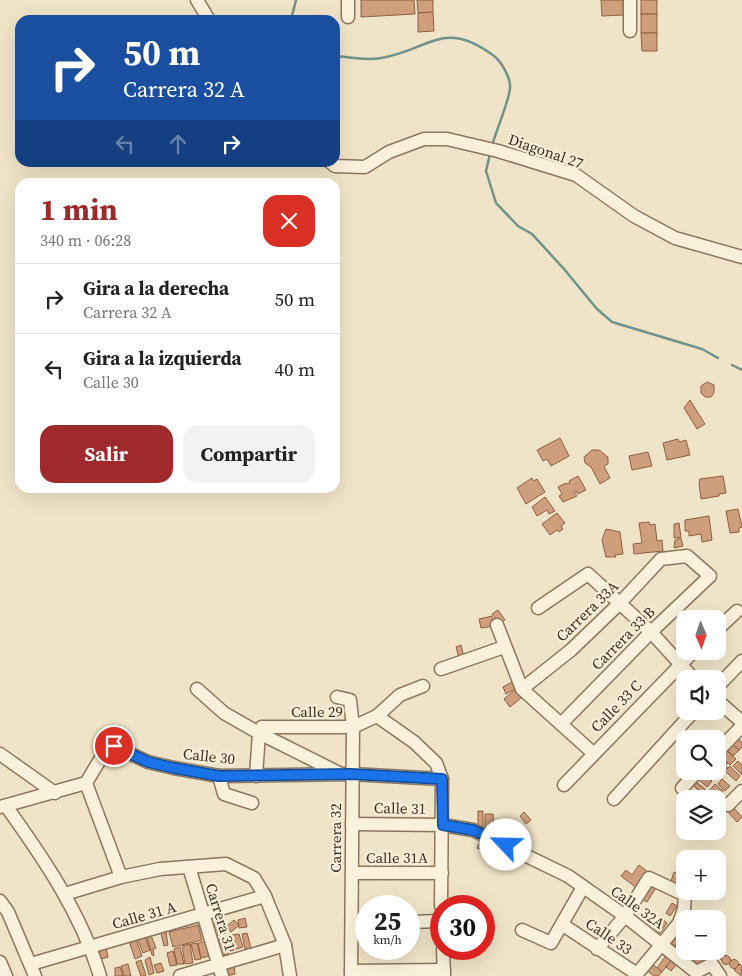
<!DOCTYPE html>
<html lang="es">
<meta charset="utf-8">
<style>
:root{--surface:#fff;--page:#f2f2f2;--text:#222;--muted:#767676;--line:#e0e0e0;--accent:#9e2a2b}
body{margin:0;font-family:"Source Serif 4",serif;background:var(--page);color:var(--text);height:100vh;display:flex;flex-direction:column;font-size:19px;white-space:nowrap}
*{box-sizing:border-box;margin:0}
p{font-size:16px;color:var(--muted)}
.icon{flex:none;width:28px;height:28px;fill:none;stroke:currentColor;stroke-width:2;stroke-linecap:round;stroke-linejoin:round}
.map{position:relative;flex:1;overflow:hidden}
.panel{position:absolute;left:15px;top:178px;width:325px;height:315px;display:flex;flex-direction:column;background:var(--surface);border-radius:15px;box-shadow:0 5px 20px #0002}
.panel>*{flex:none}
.top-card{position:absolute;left:15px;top:15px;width:325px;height:152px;border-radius:15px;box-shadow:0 5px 20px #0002;background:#1a4fa0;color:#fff;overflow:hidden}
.needle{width:32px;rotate:178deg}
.fabs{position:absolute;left:676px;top:610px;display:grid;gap:10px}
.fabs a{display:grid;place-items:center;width:50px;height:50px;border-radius:10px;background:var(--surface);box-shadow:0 5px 20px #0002;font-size:25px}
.speed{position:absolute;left:355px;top:895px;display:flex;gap:10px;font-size:25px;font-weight:700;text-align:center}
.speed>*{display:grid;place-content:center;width:65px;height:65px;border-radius:50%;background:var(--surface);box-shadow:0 5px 20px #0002;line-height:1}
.speed small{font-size:12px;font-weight:400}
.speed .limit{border:8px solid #d22;background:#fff;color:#111}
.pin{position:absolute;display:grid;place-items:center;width:42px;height:42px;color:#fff;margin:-21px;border:2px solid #fff;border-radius:50%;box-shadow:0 1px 5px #0007}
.me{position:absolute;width:55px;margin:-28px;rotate:294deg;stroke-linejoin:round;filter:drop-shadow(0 0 4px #0008)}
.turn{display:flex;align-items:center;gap:18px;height:105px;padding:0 25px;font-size:22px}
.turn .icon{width:65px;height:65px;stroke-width:2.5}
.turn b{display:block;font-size:35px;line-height:42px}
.lanes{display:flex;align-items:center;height:48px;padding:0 25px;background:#0003;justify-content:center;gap:25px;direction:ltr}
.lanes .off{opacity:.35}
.round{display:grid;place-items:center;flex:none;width:52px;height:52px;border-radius:15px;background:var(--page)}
.head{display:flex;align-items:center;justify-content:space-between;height:85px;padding:0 25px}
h1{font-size:30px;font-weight:700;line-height:38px;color:var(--accent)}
.action{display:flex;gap:10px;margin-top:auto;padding:10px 25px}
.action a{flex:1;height:58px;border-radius:15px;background:var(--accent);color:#fff;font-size:20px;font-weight:700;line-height:58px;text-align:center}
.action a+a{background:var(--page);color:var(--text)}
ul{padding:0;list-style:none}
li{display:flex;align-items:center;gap:15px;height:70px;padding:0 25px;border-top:1px solid var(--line)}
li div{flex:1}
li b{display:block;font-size:19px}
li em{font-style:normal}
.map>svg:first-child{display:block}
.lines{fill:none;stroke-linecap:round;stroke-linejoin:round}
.stream{stroke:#6f938a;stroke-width:2.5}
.building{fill:#cf9f7d;stroke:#8d5f41}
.minor-casing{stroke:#8d765c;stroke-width:15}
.minor{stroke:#faf1dc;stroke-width:12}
.route-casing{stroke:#114b97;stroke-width:12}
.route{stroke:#1a73e8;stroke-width:9}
.labels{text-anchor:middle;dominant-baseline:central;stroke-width:4.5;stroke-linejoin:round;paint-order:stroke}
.street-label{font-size:15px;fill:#3d2e20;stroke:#f7eed8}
</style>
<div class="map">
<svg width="742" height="976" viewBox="0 0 742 976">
<rect width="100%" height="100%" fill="#f0e4c8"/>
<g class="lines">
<g class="stream">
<polyline points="291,20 296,0"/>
<path d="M335,56C349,57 367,61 381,58C430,50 443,18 494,56C501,61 511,78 510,88C509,102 496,130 492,146"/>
<polyline points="490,154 486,171 496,203 518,226 532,234 564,269 597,309 612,322 702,349 718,358"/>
<polyline points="732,365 742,370"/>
</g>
</g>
<g class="building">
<polygon points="361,0 414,0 415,14 361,17"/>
<polygon points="417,0 433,0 433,12 418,13"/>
<polygon points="601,0 623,0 624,15 602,16"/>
<rect x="641" y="0" width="16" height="14"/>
<polygon points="433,12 434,31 418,32 418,13"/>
<rect x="641" y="14" width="16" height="19"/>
<polygon points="641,33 657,33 657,51 642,51"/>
<polygon points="707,382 714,385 714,393 711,397 705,397 701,393 701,386"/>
<polygon points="690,400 705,424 697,429 684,408"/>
<polygon points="560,438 569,456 551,466 547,459 543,461 537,450"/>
<polygon points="678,439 679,442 686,440 690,455 667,460 663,443"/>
<polygon points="592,450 599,450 608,457 608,464 604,466 610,478 600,484 591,467 585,463 584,457"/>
<polygon points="648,452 652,466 632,470 629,456"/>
<polygon points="578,476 586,490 578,494 576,491 574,492 577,496 563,502 559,496 562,494 558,487 566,483 567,484 570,483 569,481"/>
<polygon points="723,476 726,493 719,494 719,496 701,499 699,483 700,479"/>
<polygon points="532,478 534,481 537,479 545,492 526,504 517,488"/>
<polygon points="545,497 555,511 549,514 547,510 537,516 532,507"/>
<polygon points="738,509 742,527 739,528 739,532 730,533 726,511"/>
<polygon points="557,513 565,523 561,526 563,529 559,532 557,530 550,535 542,524"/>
<polygon points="709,516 712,540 702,542 701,534 689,536 689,531 685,531 685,520"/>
<polygon points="649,522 650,525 655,524 657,541 662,540 663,551 634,554 633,544 642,543 639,523"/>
<polygon points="679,523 681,537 674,538 674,524"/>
<polygon points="606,529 620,532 623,554 615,555 616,557 606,557 602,540"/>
<polygon points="681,538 683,546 674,548 675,540"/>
<polygon points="498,610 505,620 500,624 492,614"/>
<polygon points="492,616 494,626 481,628 479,619"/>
<polygon points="461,645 464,657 459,658 456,647"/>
<polygon points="512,682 515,689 506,694 503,687"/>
<polygon points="515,690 521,698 510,707 504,699"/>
<polygon points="739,739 742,743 742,747 739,750 733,745"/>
<polygon points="733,745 739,750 733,756 727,750"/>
<polygon points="725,749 736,759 730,765 719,754"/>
<polygon points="719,755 728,763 725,766 728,768 726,770 718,763"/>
<polygon points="738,761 742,765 742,775 733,766"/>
<polygon points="730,766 740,776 736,781 725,771"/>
<polygon points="702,774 712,781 707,787 698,779"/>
<polygon points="722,779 730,786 725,791 718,784"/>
<polygon points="696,782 705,789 701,793 693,785"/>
<polygon points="715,784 723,791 719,796 710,790"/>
<polygon points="732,806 742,817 737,822 727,811"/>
<polygon points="478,811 483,811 483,826 478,827"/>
<polygon points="524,812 531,820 526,824 520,816"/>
<polygon points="485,814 493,814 494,830 485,831"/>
<polygon points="482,837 489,840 485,851 477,848"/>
<polygon points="495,844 504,847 500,860 498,859 496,863 489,861"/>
<polygon points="639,865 648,872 640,882 638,889 621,876 626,870 632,875"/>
<polygon points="674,872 683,874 680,887 670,884"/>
<polygon points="649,881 657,886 647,902 639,898"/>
<polygon points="672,903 677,906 670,916 666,913"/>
<polygon points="245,918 247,927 239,928 238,920"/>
<polygon points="661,918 667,923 660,933 654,928"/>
<polygon points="234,920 239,925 231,932 227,926"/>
<polygon points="223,921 226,933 214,936 211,924"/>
<polygon points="198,925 202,940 173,947 169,932"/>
<polygon points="677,930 683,935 673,948 667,943"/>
<polygon points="166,932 168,945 164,946 161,933"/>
<polygon points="150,933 156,948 153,949 154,956 152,955 146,935"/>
<polygon points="247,933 251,948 245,949 242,934"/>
<polygon points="239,934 243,947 236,949 232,935"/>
<polygon points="231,935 234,950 230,951 227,936"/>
<polygon points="145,937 150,950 143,953 138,940"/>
<polygon points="225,938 228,954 220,956 217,940"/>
<polygon points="136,939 142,956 135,959 129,941"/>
<polygon points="679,940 685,946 679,953 673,948"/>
<polygon points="206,941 210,956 201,958 198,943"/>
<polygon points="197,943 201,959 195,960 191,944"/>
<polygon points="190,944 193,963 185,964 182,946"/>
<polygon points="106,947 108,957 101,959 98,949"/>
<polygon points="180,947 184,964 177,964 174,949"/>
<polygon points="719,948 725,955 721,960 715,953"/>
<polygon points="173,951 177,965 170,966 167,953"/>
<polygon points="691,951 700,953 692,963 685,958"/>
<polygon points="667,954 673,958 662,972 657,968"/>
<polygon points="698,955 705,960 698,968 692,963"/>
<circle cx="726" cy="960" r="4.5"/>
<polygon points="150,957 154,973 149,975 145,960"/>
<polygon points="673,958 678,963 671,971 666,967"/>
<circle cx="734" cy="964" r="4.5"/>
<polygon points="141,960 146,975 144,976 141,976 136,962"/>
<polygon points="161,963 164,971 157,973 154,965"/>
<polygon points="651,963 662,972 658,976 654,976 646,970"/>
<polygon points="128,964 131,976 124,976 121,966"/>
<polygon points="740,964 742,967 741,976 734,970"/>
<polygon points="234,965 235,974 227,976 223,967"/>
<polygon points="120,967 123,976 115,976 115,968"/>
</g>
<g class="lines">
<defs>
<g id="minor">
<polyline points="197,0 209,20"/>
<polyline points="348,0 348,17"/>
<polyline points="630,0 630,31"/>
<polyline points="330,162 335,166 365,167 389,152 424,139 447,139 498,151 576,175 634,216 675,238 742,257"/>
<polyline points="538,608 588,574 651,632 694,679"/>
<polyline points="497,625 522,689 593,753"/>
<polyline points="718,629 737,611"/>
<polyline points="441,669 504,647"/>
<polyline points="718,686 742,661"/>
<polyline points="197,689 224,713 259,733 339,773"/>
<polyline points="522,689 571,650 620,603 661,559 687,556 710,576 651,632 561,724"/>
<polyline points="337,697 350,700 353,727 351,976"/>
<polyline points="718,701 742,722"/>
<polyline points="377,716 414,742 436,763 442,779 441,906"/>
<polyline points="718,751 742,726"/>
<polyline points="0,754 55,793"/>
<polyline points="219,776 224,794 252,803"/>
<polyline points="256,776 259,733 262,727 353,727 377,716 400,695 423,686"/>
<polyline points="86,783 121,877"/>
<polyline points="564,785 694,651"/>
<polyline points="682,788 698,771"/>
<polyline points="614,799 694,711"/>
<polyline points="728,805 742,791"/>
<path d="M6,806C44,859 81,913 100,976"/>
<polyline points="0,807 86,783 107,748 114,746 148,762 174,768 219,776 351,774 442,779"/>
<polyline points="352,824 443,825 473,830 568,876 625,916 696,972 712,964 720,976"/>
<polyline points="189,867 222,976"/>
<polyline points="352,873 442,873"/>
<polyline points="65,894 121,877 160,869 226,864 254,878 265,896 285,945 290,976"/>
<polyline points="0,901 8,912 35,976"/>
<polyline points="409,922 441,921"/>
<polyline points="352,923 366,923"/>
<polyline points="563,925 637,974 679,923 684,909 685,895 649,878 625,916 597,949"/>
<polyline points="522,930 551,943 583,887"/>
<polyline points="443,949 444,976"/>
<polyline points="0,962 6,976"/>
<polyline points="31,964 265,896"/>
<polyline points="351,971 444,970"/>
<polyline points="180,976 285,945"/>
</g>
</defs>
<use href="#minor" class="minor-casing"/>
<use href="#minor" class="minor"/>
</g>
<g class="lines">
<defs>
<polyline id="route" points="114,746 148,762 174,768 219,776 351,774 442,779 443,825 473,830 506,845"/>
</defs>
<use href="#route" class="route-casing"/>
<use href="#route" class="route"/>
</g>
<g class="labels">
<g class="street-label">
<text transform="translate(546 151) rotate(19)">Diagonal 27</text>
<text transform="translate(587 611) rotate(-44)">Carrera 33A</text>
<text transform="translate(623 638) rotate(-45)">Carrera 33 B</text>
<text transform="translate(616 706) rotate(-46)">Calle 33 C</text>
<text x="317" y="711">Calle 29</text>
<text transform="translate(209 756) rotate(6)">Calle 30</text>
<text transform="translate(400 808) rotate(1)">Calle 31</text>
<text transform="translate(335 838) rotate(-90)">Carrera 32</text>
<text x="397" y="857">Calle 31A</text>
<text transform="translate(638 907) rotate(36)">Calle 32A</text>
<text transform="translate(144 915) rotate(-16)">Calle 31 A</text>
<text transform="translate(221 917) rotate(73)">Carrera 31</text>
<text transform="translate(609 936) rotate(34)">Calle 33</text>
</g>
</g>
</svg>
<div class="fabs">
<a><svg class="needle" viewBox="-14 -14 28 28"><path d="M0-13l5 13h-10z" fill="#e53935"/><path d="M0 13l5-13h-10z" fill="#767676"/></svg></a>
<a><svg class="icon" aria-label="sound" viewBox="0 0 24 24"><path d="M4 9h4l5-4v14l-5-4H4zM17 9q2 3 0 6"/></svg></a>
<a><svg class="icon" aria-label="search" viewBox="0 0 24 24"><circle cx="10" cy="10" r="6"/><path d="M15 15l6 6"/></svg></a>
<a><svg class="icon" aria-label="layers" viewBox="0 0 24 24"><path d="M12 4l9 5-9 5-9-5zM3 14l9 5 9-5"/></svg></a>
<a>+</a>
<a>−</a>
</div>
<div class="speed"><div>25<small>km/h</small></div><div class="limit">30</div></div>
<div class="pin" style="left:114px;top:746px;background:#d93025"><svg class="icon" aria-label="arrive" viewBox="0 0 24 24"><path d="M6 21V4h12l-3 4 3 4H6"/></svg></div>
<svg class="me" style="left:506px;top:845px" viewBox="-20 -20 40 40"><circle r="19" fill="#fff"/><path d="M0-13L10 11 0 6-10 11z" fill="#1a73e8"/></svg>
<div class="top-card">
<div class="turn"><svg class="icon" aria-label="right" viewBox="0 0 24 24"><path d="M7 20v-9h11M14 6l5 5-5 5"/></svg><div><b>50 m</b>Carrera 32 A</div></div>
<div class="lanes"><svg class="icon off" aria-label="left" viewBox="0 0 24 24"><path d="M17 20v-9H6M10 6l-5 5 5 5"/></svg><svg class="icon off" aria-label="ahead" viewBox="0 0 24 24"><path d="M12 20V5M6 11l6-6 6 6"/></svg><svg class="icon" aria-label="right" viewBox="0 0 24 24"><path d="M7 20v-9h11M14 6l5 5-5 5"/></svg></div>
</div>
<section class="panel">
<div class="head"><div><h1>1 min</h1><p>340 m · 06:28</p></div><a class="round" style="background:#d93025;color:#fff"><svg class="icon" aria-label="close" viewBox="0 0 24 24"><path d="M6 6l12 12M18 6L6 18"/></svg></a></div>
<ul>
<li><svg class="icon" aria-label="right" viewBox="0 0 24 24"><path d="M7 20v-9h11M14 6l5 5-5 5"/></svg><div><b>Gira a la derecha</b><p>Carrera 32 A</p></div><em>50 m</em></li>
<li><svg class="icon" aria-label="left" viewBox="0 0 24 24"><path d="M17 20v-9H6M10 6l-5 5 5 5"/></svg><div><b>Gira a la izquierda</b><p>Calle 30</p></div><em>40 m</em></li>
</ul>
<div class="action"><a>Salir</a><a>Compartir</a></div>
</section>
</div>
